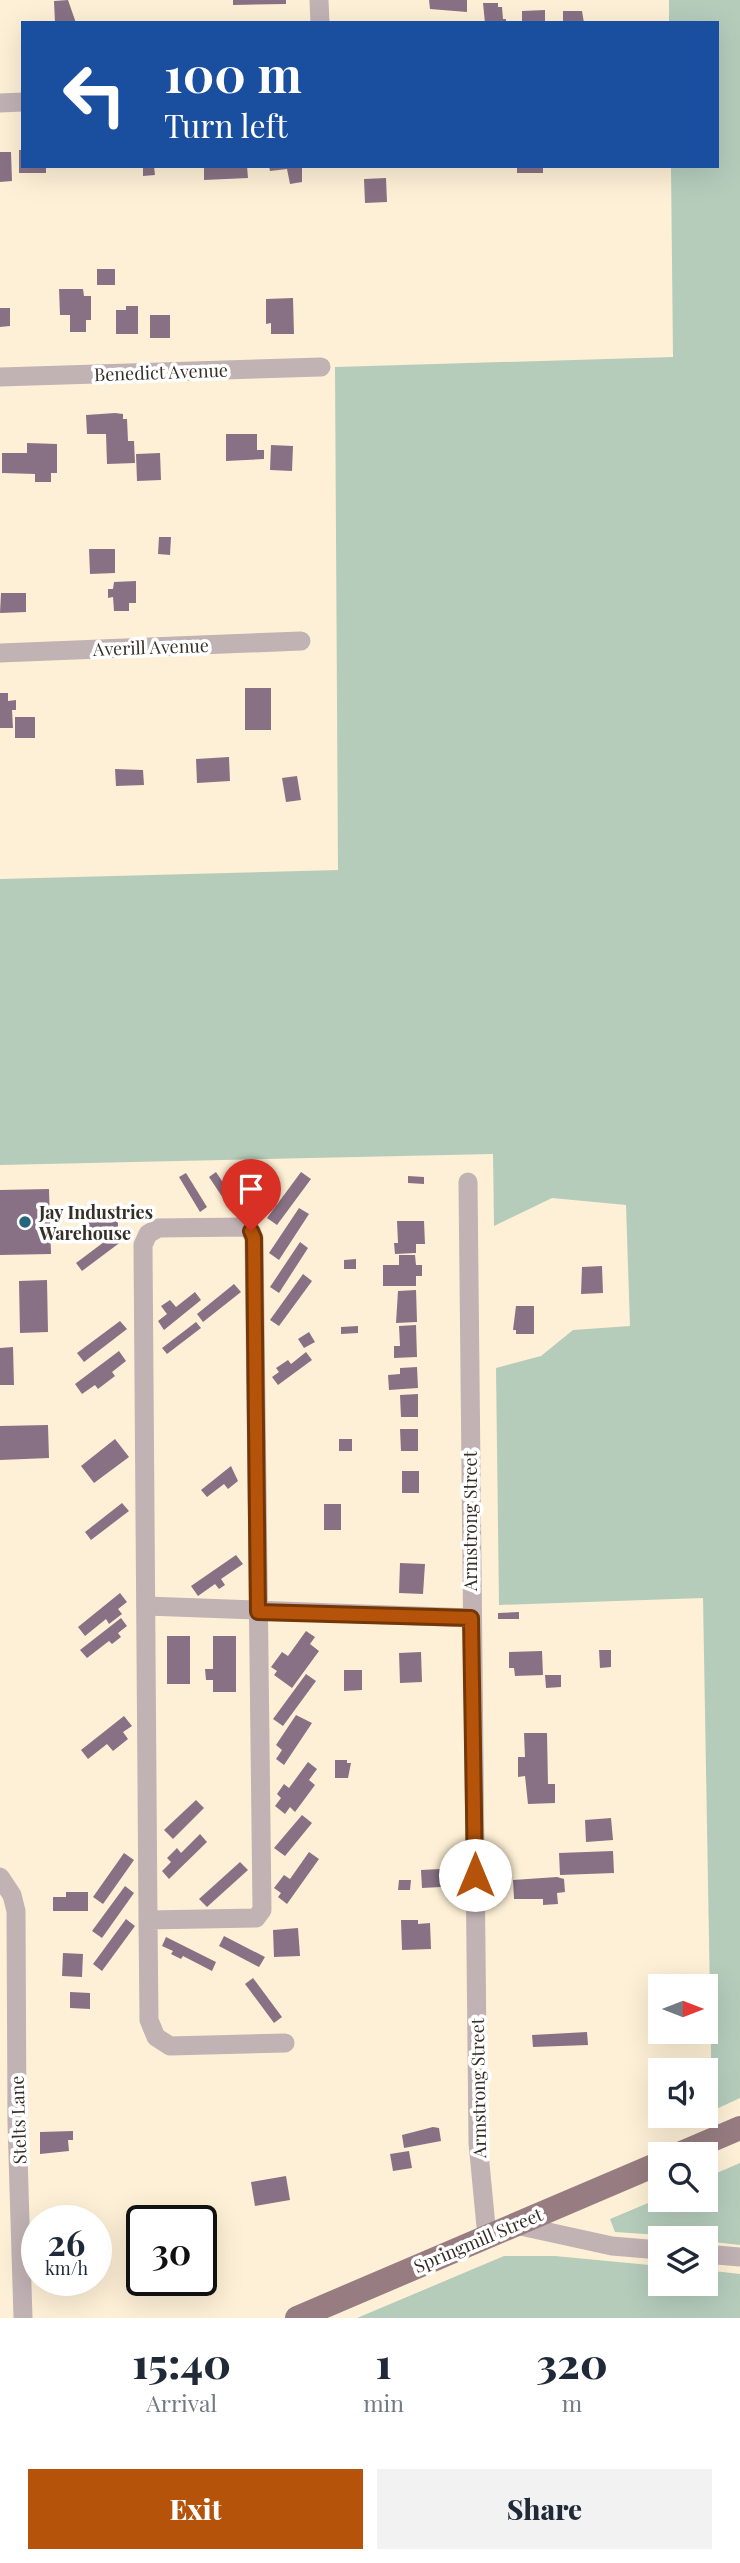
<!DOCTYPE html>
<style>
:root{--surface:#fff;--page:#f2f2f3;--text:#1f2937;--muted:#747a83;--accent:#b45309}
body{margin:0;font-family:"Playfair Display",serif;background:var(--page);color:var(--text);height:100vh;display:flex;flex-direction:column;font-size:26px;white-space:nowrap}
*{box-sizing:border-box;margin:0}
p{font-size:23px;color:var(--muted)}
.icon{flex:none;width:38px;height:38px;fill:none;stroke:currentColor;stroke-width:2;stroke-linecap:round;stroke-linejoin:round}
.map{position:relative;height:2318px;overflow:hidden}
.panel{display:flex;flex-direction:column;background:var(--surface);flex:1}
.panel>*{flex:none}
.hud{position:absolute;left:21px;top:21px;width:698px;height:147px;border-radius:0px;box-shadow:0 7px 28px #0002;background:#1a4fa0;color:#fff;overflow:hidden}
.needle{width:46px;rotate:90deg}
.fabs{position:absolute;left:648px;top:1974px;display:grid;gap:14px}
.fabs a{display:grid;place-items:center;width:70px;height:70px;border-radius:0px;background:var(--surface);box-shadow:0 7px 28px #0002;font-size:35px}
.speed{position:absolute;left:21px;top:2205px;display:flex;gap:14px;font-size:35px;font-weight:700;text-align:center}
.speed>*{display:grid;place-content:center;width:91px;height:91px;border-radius:50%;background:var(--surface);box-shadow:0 7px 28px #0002;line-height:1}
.speed small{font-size:18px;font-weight:400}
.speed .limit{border:4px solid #111;border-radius:10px;background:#fff;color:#111}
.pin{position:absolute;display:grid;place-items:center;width:60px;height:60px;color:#fff;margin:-72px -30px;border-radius:50% 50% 50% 0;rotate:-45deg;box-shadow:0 0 7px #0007}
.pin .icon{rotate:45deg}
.me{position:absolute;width:77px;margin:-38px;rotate:0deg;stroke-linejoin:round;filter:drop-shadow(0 0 5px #0008)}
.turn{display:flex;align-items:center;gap:24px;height:147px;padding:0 28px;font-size:32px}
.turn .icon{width:91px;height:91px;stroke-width:2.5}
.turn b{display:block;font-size:49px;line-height:60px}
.eta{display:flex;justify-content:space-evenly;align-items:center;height:119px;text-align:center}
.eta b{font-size:42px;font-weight:800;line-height:49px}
.button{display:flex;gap:14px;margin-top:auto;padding:14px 28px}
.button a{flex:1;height:80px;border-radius:0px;background:var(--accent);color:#fff;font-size:28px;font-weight:800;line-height:80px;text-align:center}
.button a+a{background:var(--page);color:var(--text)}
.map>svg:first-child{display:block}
.green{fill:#b5ccbb}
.building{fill:#887185}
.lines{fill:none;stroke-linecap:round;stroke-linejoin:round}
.minor{stroke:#c1b2b4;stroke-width:19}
.major{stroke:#977d81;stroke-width:24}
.route-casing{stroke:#753606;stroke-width:18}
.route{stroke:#b45309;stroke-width:12}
.poi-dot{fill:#26657b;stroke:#fff;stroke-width:2.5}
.labels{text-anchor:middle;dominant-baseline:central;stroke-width:7;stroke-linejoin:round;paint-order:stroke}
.street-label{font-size:18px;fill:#352f26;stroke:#fff}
.poi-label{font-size:18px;font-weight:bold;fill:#352f26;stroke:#fff;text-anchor:start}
</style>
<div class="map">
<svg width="740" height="2318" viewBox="0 0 740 2318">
<rect width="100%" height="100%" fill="#fef0d6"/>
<g class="green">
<polygon points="669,0 740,0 740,2098 712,2111 703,1598 499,1605 496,1368 541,1356 573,1330 630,1326 626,1205 552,1198 494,1226 493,1154 0,1165 0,879 338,870 335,367 673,357 671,166 718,166 718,23 669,23"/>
<polygon points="740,2163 740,2245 705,2241 705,2238 615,2232 610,2219 660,2198 705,2200 705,2178"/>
<polygon points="504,2256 555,2256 660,2266 660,2284 705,2284 705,2270 740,2274 740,2318 357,2318"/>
</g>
<g class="building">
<polygon points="68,0 76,23 55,23 54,1"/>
<polygon points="233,0 286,0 286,4 233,5"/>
<polygon points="429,0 467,0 467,12 430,9"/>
<polygon points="483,3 498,3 498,7 502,7 503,19 506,19 506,23 485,23"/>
<polygon points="545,10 545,23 522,23 522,11"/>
<polygon points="563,11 582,11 584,23 563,23"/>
<polygon points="19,150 23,150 23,166 46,166 46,173 19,173"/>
<polygon points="0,152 11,152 12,181 0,182"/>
<polygon points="143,166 154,166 155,175 143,176"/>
<polygon points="204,166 247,166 248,178 204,180"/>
<polygon points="269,166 302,166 302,182 290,184 287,169 270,171"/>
<rect x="517" y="166" width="26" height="7"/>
<polygon points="386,178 387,202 365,203 364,179"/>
<rect x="97" y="269" width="18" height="16"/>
<polygon points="59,289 83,289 84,296 91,296 91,320 86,320 86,332 70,332 70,315 60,315"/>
<polygon points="293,298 294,334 271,334 271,323 266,324 266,299"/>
<polygon points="126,306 138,306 138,334 116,334 116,310 126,310"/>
<polygon points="0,308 10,308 10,326 0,327"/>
<rect x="150" y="315" width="20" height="23"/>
<polygon points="115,413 123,414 123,419 127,419 128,441 134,441 135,463 107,464 106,434 87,434 86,415"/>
<polygon points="226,434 257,434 257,450 264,450 264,459 226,461"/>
<polygon points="27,443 57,444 57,473 51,473 51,482 35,482 35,474 2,473 2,453 27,453"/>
<polygon points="271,445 293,446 292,471 270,470"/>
<polygon points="160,453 161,480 137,481 136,454"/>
<polygon points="159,537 171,537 170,555 158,554"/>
<polygon points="89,549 115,549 115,573 90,574"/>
<polygon points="136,581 136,603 129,603 129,611 114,611 113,597 108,598 108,589 113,589 114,582"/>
<polygon points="1,593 26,593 26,612 0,613"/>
<rect x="245" y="688" width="26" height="42"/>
<polygon points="0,693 8,693 8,701 16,700 16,710 12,710 13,728 0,728"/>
<rect x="15" y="717" width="20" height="21"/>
<polygon points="229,757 230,781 197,783 196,759"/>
<polygon points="115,769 143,770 144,785 116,786"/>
<polygon points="297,776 301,800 286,802 282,778"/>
<polygon points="216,1172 238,1205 231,1210 209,1177"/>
<polygon points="301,1172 311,1179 277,1225 267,1218"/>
<polygon points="186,1173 207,1207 200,1212 179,1177"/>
<polygon points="256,1173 263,1213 254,1215 249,1183 243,1184 242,1175"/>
<polygon points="408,1176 424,1177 424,1184 408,1183"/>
<polygon points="49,1189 51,1254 0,1255 0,1190"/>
<polygon points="299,1208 309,1214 279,1260 269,1253"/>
<polygon points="122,1211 122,1221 118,1221 118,1227 85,1229 85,1221 74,1221 74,1212"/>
<polygon points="397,1221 424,1221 425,1244 416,1244 416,1253 395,1254 394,1243 398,1243"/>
<polygon points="116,1233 122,1241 82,1271 76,1263"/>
<polygon points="300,1242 308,1248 279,1293 270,1287"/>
<polygon points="399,1255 415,1255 416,1265 422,1265 422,1276 416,1276 416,1286 383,1286 383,1265 399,1265"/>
<polygon points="356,1259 356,1269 344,1269 344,1260"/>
<polygon points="602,1266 603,1293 581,1294 582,1267"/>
<polygon points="303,1274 312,1281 279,1326 270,1320"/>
<polygon points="47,1280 48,1332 20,1333 19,1281"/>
<polygon points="234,1284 241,1292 203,1322 197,1314"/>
<polygon points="416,1290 417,1322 396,1323 398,1291"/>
<polygon points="195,1292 201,1300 164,1330 158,1321 167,1314 161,1306 170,1300 176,1307"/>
<polygon points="516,1306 534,1306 534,1334 516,1334 516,1330 513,1330"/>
<polygon points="120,1321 127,1329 84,1362 77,1353"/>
<polygon points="196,1322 201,1328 167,1354 162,1348"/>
<polygon points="416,1325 417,1357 394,1358 394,1346 400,1346 399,1326"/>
<polygon points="358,1326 358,1333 341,1334 341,1327"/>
<polygon points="309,1332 315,1342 304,1348 298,1339"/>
<polygon points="13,1347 14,1385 0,1385 0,1348"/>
<polygon points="119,1351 126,1361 112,1372 115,1376 98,1389 95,1385 82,1394 75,1384"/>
<polygon points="306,1352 312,1360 278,1385 272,1377 279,1372 276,1368 288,1360 291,1364"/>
<polygon points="417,1367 418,1388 389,1390 388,1375 400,1374 400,1368"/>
<polygon points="418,1394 418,1417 401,1417 400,1395"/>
<polygon points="48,1425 49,1458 0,1460 0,1426"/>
<polygon points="400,1429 418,1429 418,1451 401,1451"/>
<polygon points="115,1439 129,1457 94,1483 81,1466"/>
<rect x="339" y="1439" width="13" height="12"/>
<polygon points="231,1466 238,1481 228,1489 224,1484 207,1497 201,1490"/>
<rect x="402" y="1471" width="17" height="22"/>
<polygon points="122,1503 129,1511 91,1540 85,1532"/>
<rect x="324" y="1504" width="17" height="26"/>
<polygon points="236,1555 243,1564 221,1579 225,1585 219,1589 215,1584 198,1596 191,1586"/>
<polygon points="400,1563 425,1564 423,1594 399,1593"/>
<polygon points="120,1593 127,1602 118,1609 122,1614 109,1624 106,1619 85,1636 78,1627"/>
<polygon points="519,1612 519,1619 498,1619 498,1613"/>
<polygon points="121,1618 127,1626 118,1633 121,1637 112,1644 109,1641 87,1658 80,1650"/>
<polygon points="306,1631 315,1637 310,1644 319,1651 292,1688 274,1675 277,1671 271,1667 282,1652 288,1656"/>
<rect x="167" y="1636" width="23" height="48"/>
<polygon points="213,1636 236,1636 236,1692 213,1692 213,1680 206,1680 205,1669 213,1669"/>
<polygon points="599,1650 611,1650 611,1667 600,1668"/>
<polygon points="542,1651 543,1675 515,1676 514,1668 509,1668 509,1652"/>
<polygon points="421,1652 422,1682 400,1683 399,1653"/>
<polygon points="344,1670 362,1670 362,1690 344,1691"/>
<polygon points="306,1674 316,1681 283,1726 273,1719"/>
<polygon points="545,1675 561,1675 561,1687 546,1688"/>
<polygon points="296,1715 312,1723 284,1765 276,1759 282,1750 276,1745"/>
<polygon points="124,1716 132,1726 123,1732 128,1739 113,1751 107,1744 88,1759 81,1750"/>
<polygon points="524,1733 547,1733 548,1784 555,1784 555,1803 528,1804 525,1776 518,1777 518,1757 525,1757"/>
<polygon points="335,1760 347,1760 347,1763 351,1763 348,1778 335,1778"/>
<polygon points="308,1762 317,1769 309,1780 315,1785 295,1812 290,1807 285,1814 275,1806 281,1798 277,1794 284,1784 289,1788"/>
<polygon points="196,1800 204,1808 173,1839 164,1830"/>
<polygon points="302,1815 312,1823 285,1856 274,1848"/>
<polygon points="611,1818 613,1840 586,1842 585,1820"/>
<polygon points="200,1834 207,1842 169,1879 162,1871 171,1862 167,1858 177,1848 181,1853"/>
<polygon points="613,1851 614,1873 560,1875 559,1853"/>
<polygon points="309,1852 319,1859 287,1904 278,1897 281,1893 274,1888 284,1875 290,1879"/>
<polygon points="124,1853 134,1860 103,1904 93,1897"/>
<polygon points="240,1862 248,1870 207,1907 199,1899"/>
<polygon points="440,1869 441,1887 422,1888 421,1870"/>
<polygon points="557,1877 564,1879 565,1892 557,1893 558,1904 543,1905 543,1899 514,1899 513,1880"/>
<polygon points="399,1880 411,1880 410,1890 398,1890"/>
<polygon points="125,1886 134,1893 102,1938 92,1931"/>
<polygon points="66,1892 88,1892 88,1911 53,1911 53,1897 66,1897"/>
<polygon points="126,1919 135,1926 102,1971 93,1964"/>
<polygon points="401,1920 418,1920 418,1924 430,1923 431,1949 402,1950"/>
<polygon points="298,1928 300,1956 274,1957 273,1930"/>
<polygon points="224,1936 265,1957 259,1967 219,1946"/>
<polygon points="166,1937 216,1962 212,1971 183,1956 181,1959 171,1954 173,1951 162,1946"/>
<polygon points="63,1953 83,1954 82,1977 62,1976"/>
<polygon points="253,1978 282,2017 274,2023 245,1984"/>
<polygon points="70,1992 90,1993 90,2009 70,2008"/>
<polygon points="587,2032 588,2045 533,2047 532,2035"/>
<polygon points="433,2127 439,2128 441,2141 404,2148 402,2135"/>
<polygon points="73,2131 73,2140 68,2140 69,2151 40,2154 40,2132"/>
<polygon points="409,2151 412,2168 393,2171 390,2154"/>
<polygon points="286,2176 290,2200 255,2206 251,2182"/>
<polygon points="204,2222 217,2244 201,2253 201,2224"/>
</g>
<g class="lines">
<g class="minor">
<polyline points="319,0 320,23"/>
<polyline points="0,103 23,102"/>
<polyline points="0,377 321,367"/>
<polyline points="0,653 301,641"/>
<polyline points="468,1182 478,2143 487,2237"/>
<polyline points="146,1606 471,1618"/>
<polyline points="0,1877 12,1895 16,1911 17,2123 23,2318"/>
<polyline points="148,1920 256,1918 262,1910 254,1238 251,1231 244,1227 158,1228 148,1234 143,1245 148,1920 149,2020 156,2037 170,2046 285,2043"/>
<polyline points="516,2225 612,2246 660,2250"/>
<polyline points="705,2254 740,2257"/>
</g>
<g class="major">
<polyline points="679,2154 740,2128"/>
<polyline points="297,2318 660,2163"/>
</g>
</g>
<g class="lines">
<defs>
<polyline id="route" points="251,1231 254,1238 258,1612 471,1618 475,1875"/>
</defs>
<use href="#route" class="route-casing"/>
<use href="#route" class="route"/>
</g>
<circle class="poi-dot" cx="25" cy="1222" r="7"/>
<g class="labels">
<g class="street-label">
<text transform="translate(161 372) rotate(-2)">Benedict Avenue</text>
<text transform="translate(151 647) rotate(-2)">Averill Avenue</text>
<text transform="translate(470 1521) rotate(-90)">Armstrong Street</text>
<text transform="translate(478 2088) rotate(-91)">Armstrong Street</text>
<text transform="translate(18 2120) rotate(-92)">Stelts Lane</text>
<text transform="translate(478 2240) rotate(-23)">Springmill Street</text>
</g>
<g class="poi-label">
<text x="39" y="1212">Jay Industries<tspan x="39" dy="21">Warehouse</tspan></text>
</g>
</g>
</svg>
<div class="fabs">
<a><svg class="needle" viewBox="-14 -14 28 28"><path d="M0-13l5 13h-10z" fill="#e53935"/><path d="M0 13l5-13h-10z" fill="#747a83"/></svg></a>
<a><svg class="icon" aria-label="sound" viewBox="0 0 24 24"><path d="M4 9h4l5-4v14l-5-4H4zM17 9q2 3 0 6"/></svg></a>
<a><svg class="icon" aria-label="search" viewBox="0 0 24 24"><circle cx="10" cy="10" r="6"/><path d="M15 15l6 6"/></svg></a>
<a><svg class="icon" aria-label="layers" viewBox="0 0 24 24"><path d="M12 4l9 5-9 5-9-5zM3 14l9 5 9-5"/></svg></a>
</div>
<div class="speed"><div>26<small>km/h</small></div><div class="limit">30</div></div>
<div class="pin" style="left:251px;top:1231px;background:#d93025"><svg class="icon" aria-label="arrive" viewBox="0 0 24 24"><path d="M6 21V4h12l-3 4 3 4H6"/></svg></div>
<svg class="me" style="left:475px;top:1875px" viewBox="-20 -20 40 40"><circle r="19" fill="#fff"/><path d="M0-13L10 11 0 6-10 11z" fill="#b45309"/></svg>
<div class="hud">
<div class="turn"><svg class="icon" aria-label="left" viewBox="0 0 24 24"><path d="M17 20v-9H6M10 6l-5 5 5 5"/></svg><div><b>100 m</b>Turn left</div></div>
</div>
</div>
<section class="panel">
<div class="eta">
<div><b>15:40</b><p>Arrival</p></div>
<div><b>1</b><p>min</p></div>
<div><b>320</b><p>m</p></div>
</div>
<div class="button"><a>Exit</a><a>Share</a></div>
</section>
